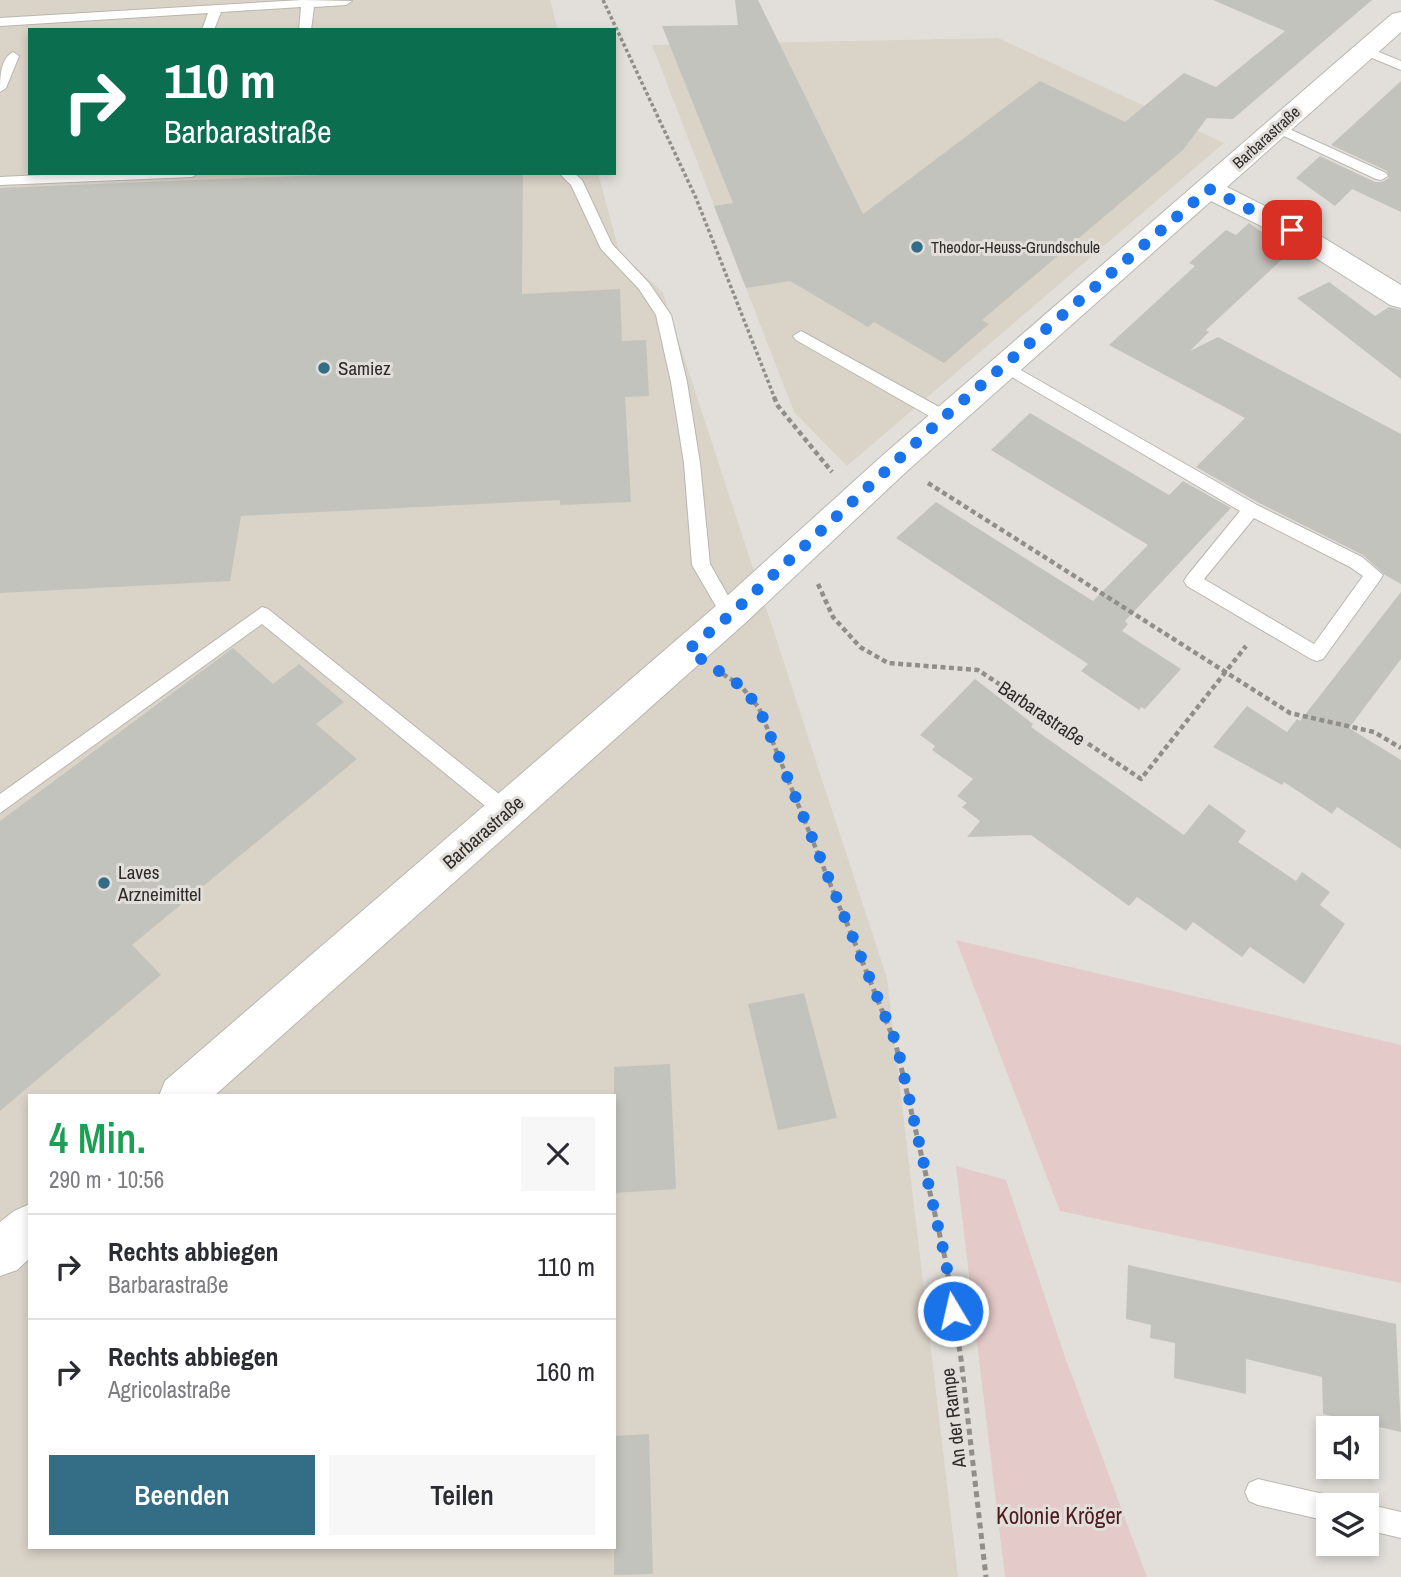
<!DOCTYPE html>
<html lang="de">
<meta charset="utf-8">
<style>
:root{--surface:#fff;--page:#f7f7f7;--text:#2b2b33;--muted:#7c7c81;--line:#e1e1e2;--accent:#336d86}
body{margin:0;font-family:"Archivo Narrow",sans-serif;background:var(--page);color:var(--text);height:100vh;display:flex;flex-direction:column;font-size:26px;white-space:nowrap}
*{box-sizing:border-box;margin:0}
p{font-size:23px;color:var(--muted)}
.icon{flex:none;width:38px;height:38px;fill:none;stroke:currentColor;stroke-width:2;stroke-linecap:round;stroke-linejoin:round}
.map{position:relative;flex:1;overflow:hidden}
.sheet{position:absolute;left:28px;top:1094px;width:588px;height:455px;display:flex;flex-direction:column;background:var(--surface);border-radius:0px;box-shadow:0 4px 10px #0003}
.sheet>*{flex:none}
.banner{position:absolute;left:28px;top:28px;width:588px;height:147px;border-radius:0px;box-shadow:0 4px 10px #0003;background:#0b6e4f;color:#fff;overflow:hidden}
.tools{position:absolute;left:1316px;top:1416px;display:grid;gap:14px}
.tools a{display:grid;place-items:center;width:63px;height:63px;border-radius:0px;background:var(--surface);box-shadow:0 4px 10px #0003;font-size:35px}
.pin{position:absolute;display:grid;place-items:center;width:60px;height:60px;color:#fff;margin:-30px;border-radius:14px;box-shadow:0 4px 10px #0006}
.me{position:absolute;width:77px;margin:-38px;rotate:351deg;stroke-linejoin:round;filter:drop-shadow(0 0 5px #0008)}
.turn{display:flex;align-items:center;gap:24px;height:147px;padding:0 21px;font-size:32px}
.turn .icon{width:91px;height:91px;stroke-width:2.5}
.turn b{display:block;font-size:49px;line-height:60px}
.round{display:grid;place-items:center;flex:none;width:74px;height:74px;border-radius:0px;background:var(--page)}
.head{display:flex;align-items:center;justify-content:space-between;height:119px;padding:0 21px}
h1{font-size:42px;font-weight:600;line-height:52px;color:#1e9e55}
.button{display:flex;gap:14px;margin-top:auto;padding:14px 21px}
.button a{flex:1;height:80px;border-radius:0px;background:var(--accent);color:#fff;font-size:28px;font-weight:600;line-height:80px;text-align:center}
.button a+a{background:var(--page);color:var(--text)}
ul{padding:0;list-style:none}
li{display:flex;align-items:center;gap:21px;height:105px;padding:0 21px;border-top:2px solid var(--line)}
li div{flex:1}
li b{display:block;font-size:26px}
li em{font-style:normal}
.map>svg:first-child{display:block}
.built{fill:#dad3c8;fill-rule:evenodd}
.green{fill:#e4cac9}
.building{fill:#c3c3bd}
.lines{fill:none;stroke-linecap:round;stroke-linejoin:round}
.service-casing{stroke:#bab6b1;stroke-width:2}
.minor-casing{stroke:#bab6b1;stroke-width:2}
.path-far2{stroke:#908e8a;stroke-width:3.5;stroke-dasharray:3.5 2.5;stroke-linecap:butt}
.path-far1{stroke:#908e8a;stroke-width:4.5;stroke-dasharray:5 3.5;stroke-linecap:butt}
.path{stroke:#908e8a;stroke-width:5;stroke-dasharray:6 4.5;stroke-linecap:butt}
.service{fill:#fff;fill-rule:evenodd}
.minor{fill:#fff;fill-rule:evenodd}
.route{stroke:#1a73e8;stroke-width:12;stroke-dasharray:0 21.6}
.poi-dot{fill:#336d86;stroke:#e2dfda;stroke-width:2.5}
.labels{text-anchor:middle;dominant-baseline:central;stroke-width:6;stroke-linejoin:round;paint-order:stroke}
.far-street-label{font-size:16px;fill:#2d2c2a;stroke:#e2dfda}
.far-poi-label{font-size:16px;fill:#2d2c2a;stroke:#e2dfda;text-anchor:start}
.poi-label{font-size:19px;fill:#2d2c2a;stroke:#e2dfda;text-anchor:start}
.street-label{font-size:19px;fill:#2d2c2a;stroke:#e2dfda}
.near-park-label{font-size:23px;fill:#4e1b1e;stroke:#e2dfda}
</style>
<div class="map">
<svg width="1401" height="1577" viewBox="0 0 1401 1577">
<rect width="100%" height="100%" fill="#e2dfda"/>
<g class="built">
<path d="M0,0H550L558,30H30V173H598L619,251L663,293L887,978L958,1577H0ZM30,1096H614V1547H30Z"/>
<polygon points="998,38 1224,143 847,466 794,412 652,45"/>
</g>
<g class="green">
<polygon points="956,940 1401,1045 1401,1283 1060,1211"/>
<polygon points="956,1166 1006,1180 1065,1357 1147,1577 1005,1577"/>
</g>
<g class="building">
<polygon points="735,0 758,0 863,214 1040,81 1125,122 1184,73 1216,87 1285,31 1213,0 1372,0 1233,119 1207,118 1183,150 982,320 989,324 944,363 874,322 868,327 790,281 746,288 714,206 733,203 662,26 738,25"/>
<polygon points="1401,81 1401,212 1352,189 1335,206 1296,178 1320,156 1375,182 1382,182 1389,178 1387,171 1331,145"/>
<polygon points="370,173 523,173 522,294 620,289 622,341 646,340 649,396 625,397 631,502 560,505 560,500 241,516 230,581 0,593 0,188"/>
<polygon points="1249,223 1290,252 1206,330 1209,332 1190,351 1218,337 1401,434 1401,584 1385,575 1363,555 1259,503 1196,467 1245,418 1109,345 1195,266 1189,263 1226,230 1236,235"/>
<polygon points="1329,282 1375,316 1389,307 1401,310 1401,379 1297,298"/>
<polygon points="1030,413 1169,495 1183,481 1231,508 1125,621 1128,624 1122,631 1181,669 1145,709 1141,707 1139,710 1081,671 1088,664 896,538 936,502 1093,601 1148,545 991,450"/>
<polygon points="1401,592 1401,659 1349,728 1401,760 1401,849 1337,807 1332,814 1284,782 1282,785 1213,747 1247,706 1287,732 1297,719 1300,721"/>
<polygon points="233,648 273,684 299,664 344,702 316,724 357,759 132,945 161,975 0,1111 0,821"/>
<polygon points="975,679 1033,724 1031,727 1184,835 1209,804 1246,831 1238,842 1296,881 1302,872 1330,892 1320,905 1345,924 1304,984 1250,947 1242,957 1193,922 1186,931 1137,897 1129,906 1031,835 967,837 980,821 962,807 967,803 957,796 973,779 932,750 935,746 920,735"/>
<polygon points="804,993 837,1118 778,1130 748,1004"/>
<polygon points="670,1064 676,1189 614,1193 614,1067"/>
<polygon points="1128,1265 1396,1324 1401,1432 1323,1414 1322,1377 1246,1359 1246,1394 1174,1378 1175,1343 1150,1338 1151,1325 1126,1319"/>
<polygon points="649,1434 653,1574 614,1575 614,1436"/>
</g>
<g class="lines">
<defs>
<g id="service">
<polygon points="302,0 352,1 346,5 314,7 311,30 299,30 301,7 221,12 214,30 202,30 208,13 0,26 0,18"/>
<polygon points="1364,46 1401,61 1401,70 1360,53 1358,50"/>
<path d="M13,52L19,56L6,88L0,92C0,78 0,59 13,52Z"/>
<polygon points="1276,123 1386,173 1388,176 1381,180 1376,179 1271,130 1269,127"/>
<polygon points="84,173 199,173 192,177 0,185 0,177"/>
<polygon points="559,173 574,173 582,180 612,244 649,283 671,315 687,382 700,463 710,564 739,615 736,620 724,620 692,565 684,463 671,382 656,315 639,289 601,249 571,185"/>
<polygon points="801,331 950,413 952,417 950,421 938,421 796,340 793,336"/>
<path d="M1005,361L1257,505L1362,557L1383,575L1380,580L1323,659L1317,661L1311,659L1187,586L1184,581L1187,576L1240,511L1000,370L997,366L1000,362ZM1254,518L1350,567L1363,576L1314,644L1204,579Z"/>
<polygon points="262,607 268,609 514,806 517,812 514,818 507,821 500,818 262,624 0,813 0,794"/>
<polygon points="1258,1479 1328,1495 1337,1499 1340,1505 1328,1505 1328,1521 1258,1505 1249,1501 1245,1492 1249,1483"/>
<polygon points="1367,1504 1401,1512 1401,1538 1367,1530 1365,1505"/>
</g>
<g id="minor">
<polygon points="1401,12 1401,32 1227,187 1301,224 1401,285 1401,308 1390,305 1281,236 1211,201 906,472 743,625 214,1096 159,1096 165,1081 717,605 883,455 1349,51 1392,14"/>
<polygon points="30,1204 30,1258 17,1270 0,1276 0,1222 14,1211"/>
</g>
</defs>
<use href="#service" class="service-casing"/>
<use href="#minor" class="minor-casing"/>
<polyline class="path-far2" points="603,0 696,198 775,399"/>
<g class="path-far1">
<polyline points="774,397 778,406 832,472"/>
<polyline points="928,483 1290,713 1374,732 1401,748"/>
<polyline points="818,584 833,617 860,647 888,663 978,670 1141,779 1246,646"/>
<polyline points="723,674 741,686 759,708 842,913"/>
</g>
<polyline class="path" points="842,911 896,1045 946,1262 961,1359 986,1577"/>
<use href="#service" class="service"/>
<use href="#minor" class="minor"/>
</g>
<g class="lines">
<polyline class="route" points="953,1311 946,1262 897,1045 759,708 741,686 688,650 730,615 944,417 1209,189 1292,230"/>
</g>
<g class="poi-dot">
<circle cx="917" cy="247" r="7"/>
<circle cx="324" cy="368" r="7"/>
<circle cx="104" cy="883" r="7"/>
</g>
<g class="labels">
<g class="far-street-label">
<text transform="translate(1266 137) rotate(-42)">Barbarastraße</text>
</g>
<g class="far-poi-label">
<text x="931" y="247">Theodor-Heuss-Grundschule</text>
</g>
<g class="poi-label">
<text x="338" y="368">Samiez</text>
<text x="118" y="872">Laves<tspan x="118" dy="22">Arzneimittel</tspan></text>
</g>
<g class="street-label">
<text transform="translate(1042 713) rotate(34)">Barbarastraße</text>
<text transform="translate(483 832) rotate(-41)">Barbarastraße</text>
<text transform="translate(953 1418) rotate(-97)">An der Rampe</text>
</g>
<g class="near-park-label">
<text x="1059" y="1515">Kolonie Kröger</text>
</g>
</g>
</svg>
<div class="tools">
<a><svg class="icon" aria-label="sound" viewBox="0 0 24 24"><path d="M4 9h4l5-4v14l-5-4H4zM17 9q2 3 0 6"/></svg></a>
<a><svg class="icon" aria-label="layers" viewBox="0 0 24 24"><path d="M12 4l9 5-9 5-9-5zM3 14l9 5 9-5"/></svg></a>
</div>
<div class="pin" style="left:1292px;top:230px;background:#d93025"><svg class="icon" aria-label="arrive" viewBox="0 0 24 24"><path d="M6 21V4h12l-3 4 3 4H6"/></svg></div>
<svg class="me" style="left:953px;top:1311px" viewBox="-20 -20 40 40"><circle r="17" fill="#1a73e8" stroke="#fff" stroke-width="3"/><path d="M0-11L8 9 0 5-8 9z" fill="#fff"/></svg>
<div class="banner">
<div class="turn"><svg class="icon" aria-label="right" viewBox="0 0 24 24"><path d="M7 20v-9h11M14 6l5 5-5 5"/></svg><div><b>110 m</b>Barbarastraße</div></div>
</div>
<section class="sheet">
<div class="head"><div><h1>4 Min.</h1><p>290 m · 10:56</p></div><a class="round"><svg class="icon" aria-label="close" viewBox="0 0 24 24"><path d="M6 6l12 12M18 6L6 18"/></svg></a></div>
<ul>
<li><svg class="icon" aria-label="right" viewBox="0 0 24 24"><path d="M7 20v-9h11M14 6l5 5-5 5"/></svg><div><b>Rechts abbiegen</b><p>Barbarastraße</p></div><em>110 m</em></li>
<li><svg class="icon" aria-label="right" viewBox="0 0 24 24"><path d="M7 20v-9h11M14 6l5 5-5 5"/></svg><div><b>Rechts abbiegen</b><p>Agricolastraße</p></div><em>160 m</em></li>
</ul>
<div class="button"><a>Beenden</a><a>Teilen</a></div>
</section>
</div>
